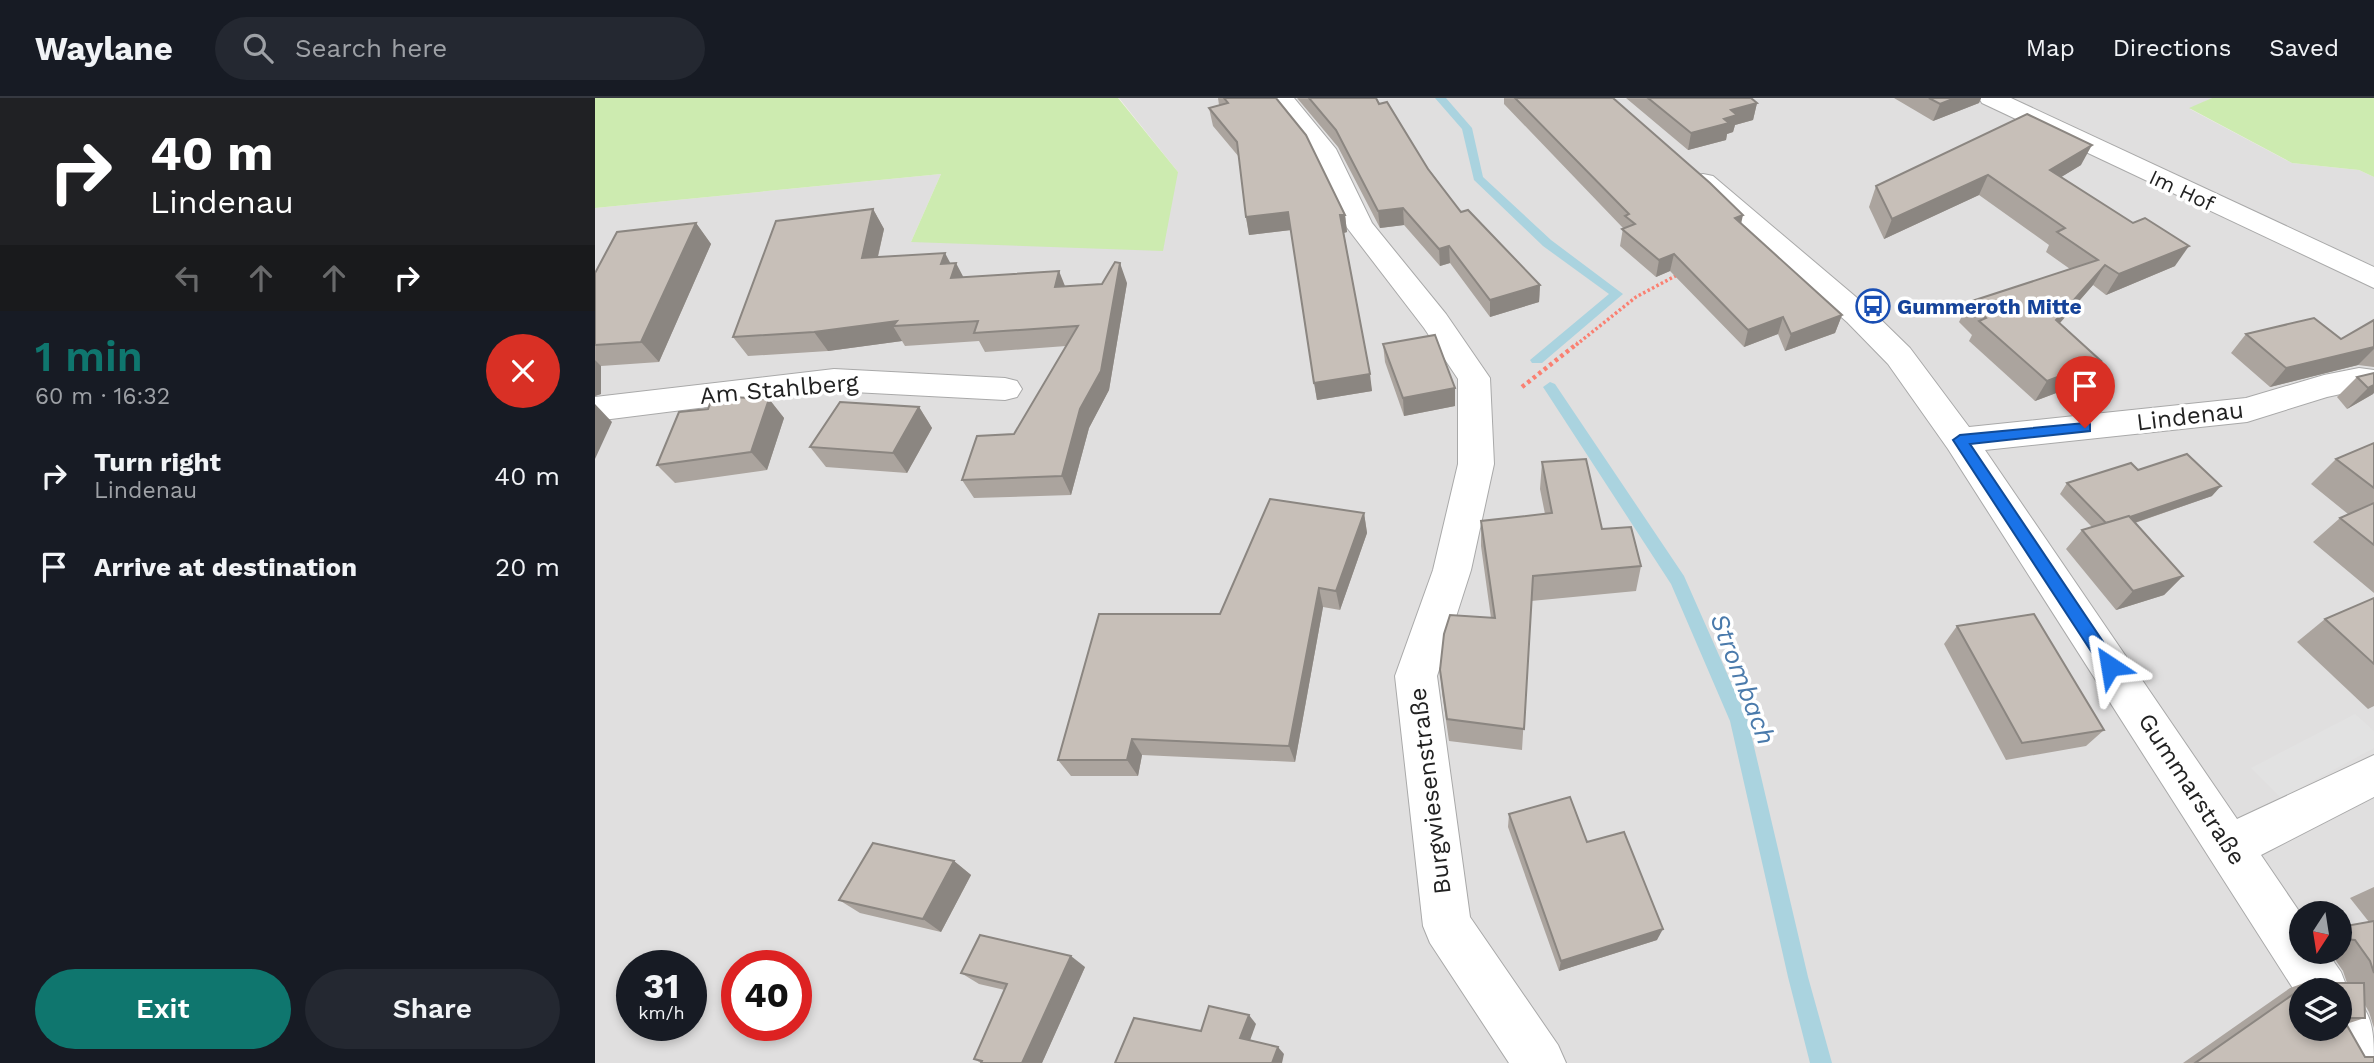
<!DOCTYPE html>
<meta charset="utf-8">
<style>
:root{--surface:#171b24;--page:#242831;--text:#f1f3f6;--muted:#9ea1a6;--line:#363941;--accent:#0f766e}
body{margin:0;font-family:"Work Sans",sans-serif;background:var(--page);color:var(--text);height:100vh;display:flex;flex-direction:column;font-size:26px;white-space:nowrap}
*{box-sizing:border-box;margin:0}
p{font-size:23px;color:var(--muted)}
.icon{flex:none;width:38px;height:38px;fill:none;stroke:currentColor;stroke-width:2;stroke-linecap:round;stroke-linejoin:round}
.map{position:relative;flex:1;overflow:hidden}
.side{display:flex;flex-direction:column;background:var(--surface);width:595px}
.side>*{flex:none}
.banner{background:#202124;color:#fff;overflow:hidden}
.needle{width:46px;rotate:192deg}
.fabs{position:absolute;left:1694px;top:803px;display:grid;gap:14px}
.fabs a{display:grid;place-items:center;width:63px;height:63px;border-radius:50%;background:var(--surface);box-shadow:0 4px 10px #0003;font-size:35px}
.speed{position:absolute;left:21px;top:852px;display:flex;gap:14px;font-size:35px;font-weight:700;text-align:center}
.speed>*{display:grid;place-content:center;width:91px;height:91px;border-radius:50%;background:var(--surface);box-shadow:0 4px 10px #0003;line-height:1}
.speed small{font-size:18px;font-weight:400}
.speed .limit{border:10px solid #d22;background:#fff;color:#111}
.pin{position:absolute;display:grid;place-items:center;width:60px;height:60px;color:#fff;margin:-72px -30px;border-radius:50% 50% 50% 0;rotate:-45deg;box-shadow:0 0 7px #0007}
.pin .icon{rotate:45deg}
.me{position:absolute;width:77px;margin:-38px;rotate:327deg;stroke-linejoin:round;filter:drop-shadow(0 0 5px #0008)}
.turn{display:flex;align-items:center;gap:24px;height:147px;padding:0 35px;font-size:32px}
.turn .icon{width:91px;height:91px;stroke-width:2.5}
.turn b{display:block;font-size:49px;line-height:60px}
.lanes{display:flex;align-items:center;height:66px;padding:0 35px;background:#0003;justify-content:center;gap:35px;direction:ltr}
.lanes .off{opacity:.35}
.round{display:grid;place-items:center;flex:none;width:74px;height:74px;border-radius:37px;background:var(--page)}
.summary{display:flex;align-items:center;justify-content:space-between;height:119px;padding:0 35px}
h1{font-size:42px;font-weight:600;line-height:52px;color:var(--accent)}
.action{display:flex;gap:14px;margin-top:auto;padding:14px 35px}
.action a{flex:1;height:80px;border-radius:42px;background:var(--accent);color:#fff;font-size:28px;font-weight:600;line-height:80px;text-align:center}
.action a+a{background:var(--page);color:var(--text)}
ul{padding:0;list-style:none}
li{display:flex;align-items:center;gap:21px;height:91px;padding:0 35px}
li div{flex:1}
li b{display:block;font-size:26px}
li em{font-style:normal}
header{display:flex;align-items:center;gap:42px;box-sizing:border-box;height:98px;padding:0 35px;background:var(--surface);border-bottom:2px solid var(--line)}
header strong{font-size:33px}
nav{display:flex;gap:38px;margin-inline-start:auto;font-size:24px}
.search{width:490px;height:63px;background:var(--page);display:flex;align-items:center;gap:18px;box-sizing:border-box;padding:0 24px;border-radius:38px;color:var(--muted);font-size:26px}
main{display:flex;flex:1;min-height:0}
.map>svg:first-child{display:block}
.residential{fill:#e0dfdf;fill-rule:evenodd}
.grass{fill:#cdebb0}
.parking{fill:#e2e2e2}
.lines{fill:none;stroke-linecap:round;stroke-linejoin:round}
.stream{fill:#aad3df;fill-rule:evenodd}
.minor-casing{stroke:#a9a9a9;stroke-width:2}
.path-far1{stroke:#fa8072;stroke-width:3.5;stroke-dasharray:2.5 2.5;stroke-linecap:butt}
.path{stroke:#fa8072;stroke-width:4.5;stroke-dasharray:3.5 3.5;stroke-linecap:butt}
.minor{fill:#fff;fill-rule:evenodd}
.wall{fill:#aba49e;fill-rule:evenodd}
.shaded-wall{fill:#8b8681}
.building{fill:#c7bfb8;stroke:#8b8681;stroke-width:2}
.route{fill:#1a73e8;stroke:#114b97;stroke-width:2}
.labels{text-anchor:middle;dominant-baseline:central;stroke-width:7;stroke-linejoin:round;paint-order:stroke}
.far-street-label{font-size:21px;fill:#222;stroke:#fff}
.far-transit-label{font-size:21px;font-weight:bold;fill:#164399;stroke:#fff;text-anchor:start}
.street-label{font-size:24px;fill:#222;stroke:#fff}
.water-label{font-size:26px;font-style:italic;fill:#4a7aab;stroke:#fff}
</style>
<header>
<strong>Waylane</strong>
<div class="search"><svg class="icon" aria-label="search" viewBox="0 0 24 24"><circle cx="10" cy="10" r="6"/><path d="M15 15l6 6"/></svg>Search here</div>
<nav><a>Map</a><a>Directions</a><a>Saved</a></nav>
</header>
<main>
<section class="side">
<div class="banner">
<div class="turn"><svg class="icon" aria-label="right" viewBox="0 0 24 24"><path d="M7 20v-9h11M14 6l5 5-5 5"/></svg><div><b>40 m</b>Lindenau</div></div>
<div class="lanes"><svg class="icon off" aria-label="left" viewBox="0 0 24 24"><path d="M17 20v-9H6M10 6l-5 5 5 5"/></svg><svg class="icon off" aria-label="ahead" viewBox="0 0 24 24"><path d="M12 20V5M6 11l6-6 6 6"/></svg><svg class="icon off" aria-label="ahead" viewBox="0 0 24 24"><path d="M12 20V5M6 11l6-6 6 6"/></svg><svg class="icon" aria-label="right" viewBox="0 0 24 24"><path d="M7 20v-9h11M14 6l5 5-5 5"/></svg></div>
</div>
<div class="summary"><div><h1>1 min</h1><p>60 m · 16:32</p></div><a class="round" style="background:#d93025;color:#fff"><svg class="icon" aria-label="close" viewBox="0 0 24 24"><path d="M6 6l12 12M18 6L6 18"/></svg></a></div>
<ul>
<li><svg class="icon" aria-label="right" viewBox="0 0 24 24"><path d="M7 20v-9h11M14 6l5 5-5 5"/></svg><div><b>Turn right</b><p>Lindenau</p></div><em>40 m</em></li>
<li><svg class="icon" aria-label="arrive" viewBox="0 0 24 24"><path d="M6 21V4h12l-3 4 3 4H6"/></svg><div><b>Arrive at destination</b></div><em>20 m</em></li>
</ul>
<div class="action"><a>Exit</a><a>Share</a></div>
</section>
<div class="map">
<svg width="1779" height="965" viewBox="0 0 1779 965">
<rect width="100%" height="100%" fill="#f2efe9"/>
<path class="residential" d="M524,0H1617L1595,11L1697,65L1764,72L1779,79V965H0V110L346,76L316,144L583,74ZM1706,816H1745V854H1706ZM37,868H96V928H37ZM142,868H201V928H142ZM1706,892H1745V931H1706Z"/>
<g class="grass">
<polygon points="0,0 523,0 583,74 568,153 316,144 346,76 0,110"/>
<polygon points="1617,0 1779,0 1779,79 1764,72 1697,65 1594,10"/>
</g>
<polygon class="parking" points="1760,616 1779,633 1779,650 1686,700 1656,670"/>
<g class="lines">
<g class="stream">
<polygon points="840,0 851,0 877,30 888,79 956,142 1028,196 947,265 937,265 935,262 1014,196 948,148 879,82 867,31"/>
<polygon points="955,284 960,286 1089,478 1153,623 1213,879 1237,965 1215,965 1193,879 1135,623 1076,486 950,292 948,289"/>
</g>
<defs>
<g id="minor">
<polygon points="674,0 699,0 741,51 777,125 851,216 895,280 899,366 876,472 842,578 875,819 963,947 971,965 914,965 835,845 828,828 800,578 838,472 863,366 863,281 829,230 750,127 716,53"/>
<polygon points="1384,0 1416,0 1779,169 1779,190 1387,5"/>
<path d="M1108,76L1118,78L1274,210L1315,250L1374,329L1651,300L1729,277L1764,270L1779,272V294L1764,292L1732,299L1652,324L1390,352L1642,721L1779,657V699L1666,757L1706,816V854H1732L1746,874L1753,892L1751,896C1779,908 1779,937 1779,965H1744L1725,931H1745V892H1706V903L1353,351L1293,266L1252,224L1098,90L1094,84L1098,78Z"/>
<polygon points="239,271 410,280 422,283 427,291 422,299 410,302 239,293 0,323 0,299"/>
</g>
</defs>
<use href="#minor" class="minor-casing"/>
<polyline class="path-far1" points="981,247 1041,199 1084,176"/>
<polyline class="path" points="927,289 983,245"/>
<use href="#minor" class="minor"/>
</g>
<g class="wall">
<polygon points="623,0 681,0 750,117 752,134 749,135 777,293 722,302 696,132 654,137 651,119 644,59 618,28 614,10 624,7"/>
<polygon points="702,0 781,0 866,114 945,187 944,204 895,219 855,165 845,168 809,127 785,130 743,49"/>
<polygon points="909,0 1018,0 1146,125 1247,217 1240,235 1190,253 1183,236 1149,249 1075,173 1061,179 1025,148 1028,130 909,6"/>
<polygon points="1031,0 1156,0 1162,5 1158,22 1140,27 1138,34 1132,36 1131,42 1093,52"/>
<polygon points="1299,0 1386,0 1384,5 1338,23"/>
<polygon points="1486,67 1466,79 1580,168 1511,197 1498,187 1465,225 1493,283 1440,303 1374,243 1377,237 1364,224 1374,204 1475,171 1451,154 1454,147 1384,97 1289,141 1274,109 1281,88"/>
<polygon points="278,111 289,131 283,159 355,165 369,180 470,189 532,185 514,292 494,330 476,397 379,400 367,382 419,336 471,248 390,254 384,243 310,248 307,243 233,253 153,258 138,239"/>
<polygon points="101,125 116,146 64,264 6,268 6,296 0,298 0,175"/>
<polygon points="1779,222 1779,269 1763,267 1675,289 1636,255 1651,236 1746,241"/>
<polygon points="788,246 860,308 809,318 790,264"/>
<polygon points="1762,279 1778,296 1752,311 1742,299"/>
<polygon points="174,301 189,320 172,372 80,385 62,367"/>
<polygon points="324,309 337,330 312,375 231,369 215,349"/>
<polygon points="1779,345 1779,495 1718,444 1745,420 1753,416 1716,386 1741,361"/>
<polygon points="947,364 1007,431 1046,468 1041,493 936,503 927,652 854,643 847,595 845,572 896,520 886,448 886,423 950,416 945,391"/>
<polygon points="1543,372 1617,398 1540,425 1588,478 1569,497 1521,512 1471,451 1487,432 1497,429 1465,396 1472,385"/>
<polygon points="769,415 772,435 745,512 728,509 700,664 547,657 543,678 476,678 463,662 625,516"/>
<polygon points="1779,500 1779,608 1773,611 1702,544 1730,521"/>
<polygon points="1362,528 1509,632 1491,648 1411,662 1349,546"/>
<polygon points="914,716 992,744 1062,842 964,873 913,729"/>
<polygon points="359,763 376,777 346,834 265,815 244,802"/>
<path d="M1779,789V930L1774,914L1770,907V920L1751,926L1770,959L1779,965H1588L1695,890L1720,881L1726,888L1735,885H1752L1748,873L1735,854H1745V829L1774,824L1755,800ZM1706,892H1745L1706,931Z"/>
<polygon points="490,869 447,965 386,965 379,961 410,892 384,886 366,875"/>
</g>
<g class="shaded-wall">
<polygon points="1360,0 1386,0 1384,5 1338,23 1345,6"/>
<polygon points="1162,5 1158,22 1140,27 1138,34 1132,36 1131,42 1093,52 1096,35 1129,21 1136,12"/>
<polygon points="1497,47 1486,67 1445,92 1455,72"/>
<polygon points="1393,77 1384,97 1289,141 1297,121"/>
<polygon points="808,110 809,127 785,130 783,113"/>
<polygon points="278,111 289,131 278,179 267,160"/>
<polygon points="693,114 696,132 654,137 651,119"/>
<polygon points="745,117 750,117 752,134 748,135"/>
<polygon points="1148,117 1144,135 1140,120"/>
<polygon points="101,125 116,146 64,264 46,244"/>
<polygon points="854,148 855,165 845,168 844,151"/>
<polygon points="1594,148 1580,168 1511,197 1524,176"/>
<polygon points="350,155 359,172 361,165 371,184 366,200 346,166"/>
<polygon points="1079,156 1075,173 1061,179 1064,162"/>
<polygon points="525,165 532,185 514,292 494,330 476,397 467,378"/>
<polygon points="1510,167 1498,187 1449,243 1461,222"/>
<polygon points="464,173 472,193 460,189"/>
<polygon points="945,187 944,204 895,219 895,202"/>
<polygon points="1247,217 1240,235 1190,253 1196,236"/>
<polygon points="1188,219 1183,236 1149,249 1153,232"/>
<polygon points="302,223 298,228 307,243 233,253 219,234"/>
<polygon points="1779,249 1779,251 1763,267 1675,289 1691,270"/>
<polygon points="0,262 6,268 6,296 0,298"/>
<polygon points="1506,263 1493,283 1440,303 1452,283"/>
<polygon points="775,276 777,293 722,302 719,285"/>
<polygon points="1779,287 1779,295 1778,296 1752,311 1773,290"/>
<polygon points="860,290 860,308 809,318 808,300"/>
<polygon points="174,301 189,320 172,372 156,354"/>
<polygon points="0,306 17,324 0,361"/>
<polygon points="324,309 337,330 312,375 298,355"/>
<polygon points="1626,388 1617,398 1504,437 1512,426"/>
<polygon points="769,415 772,435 745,512 741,493"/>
<polygon points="1588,478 1569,497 1521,512 1538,493"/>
<polygon points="724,490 728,509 700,664 694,648"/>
<polygon points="537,641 547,657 543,678 532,662"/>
<polygon points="359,763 376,777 346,834 328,821"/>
<polygon points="1068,831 1062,842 964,873 966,863"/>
<polygon points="476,858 490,869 447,965 427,965"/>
<polygon points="654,917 661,926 653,948 645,940"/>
<polygon points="683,949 689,956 687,965 677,965"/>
</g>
<g class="building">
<polygon points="629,0 681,0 711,37 750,117 745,117 775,276 719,285 693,114 651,119 642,44 614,10 633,5"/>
<polygon points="714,0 781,0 784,6 792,4 833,71 866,114 873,112 945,187 895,202 854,148 844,151 808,110 783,113 741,32"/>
<polygon points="920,0 1018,0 1115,85 1148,117 1140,120 1247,217 1196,236 1188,219 1153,232 1079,156 1064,162 1027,131 1040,126 1030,118 1034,116"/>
<polygon points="1053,0 1156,0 1162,5 1136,12 1142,17 1129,21 1134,25 1096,35"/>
<polygon points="1334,0 1360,0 1345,6"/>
<polygon points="1432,16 1497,47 1455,72 1538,125 1550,120 1594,148 1524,176 1510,167 1461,222 1506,263 1452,283 1384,223 1391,220 1374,204 1503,162 1462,134 1470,130 1393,77 1297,121 1281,88"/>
<polygon points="278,111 267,160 350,155 346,166 361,165 356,180 464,173 460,189 507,186 520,164 525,165 506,273 485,311 467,378 367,382 382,338 419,336 483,228 379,235 383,223 298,228 302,223 219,234 138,239 181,123"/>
<polygon points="101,125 46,244 0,247 0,175 22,134"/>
<polygon points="1719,220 1746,241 1779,222 1779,249 1691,270 1651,236"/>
<polygon points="840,237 860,290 808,300 788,246"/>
<polygon points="1779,275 1779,287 1773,290 1762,279"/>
<polygon points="118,298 174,301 156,354 62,367 84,314 113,311"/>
<polygon points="245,304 324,309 298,355 215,349"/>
<polygon points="1779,345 1779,390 1741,361"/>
<polygon points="1592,356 1626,388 1535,419 1511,425 1472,385 1536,365 1543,372"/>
<polygon points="991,361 1007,431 1036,429 1046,468 938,478 929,631 852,621 845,572 849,536 855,517 900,520 886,423 957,415 947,364"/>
<polygon points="675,401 769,415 741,493 724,490 694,648 537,641 532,662 463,662 504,516 625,516"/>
<polygon points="1779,405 1779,447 1745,420"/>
<polygon points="1534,418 1588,478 1538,493 1487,432"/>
<polygon points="1779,500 1779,566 1730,521"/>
<polygon points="1439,516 1509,632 1427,645 1362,528"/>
<polygon points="975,699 992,744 1029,734 1068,831 966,863 914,716"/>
<polygon points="278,745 359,763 328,821 244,802"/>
<polygon points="1779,823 1779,875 1775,863 1760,842 1747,841 1745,837 1745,829"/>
<polygon points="385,837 476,858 427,965 386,965 387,963 379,961 412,886 366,875"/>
<polygon points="1720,881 1729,892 1706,892 1706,931 1745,931 1745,892 1735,892 1735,885 1769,885 1770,920 1752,920 1750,924 1770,959 1779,959 1779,965 1600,965"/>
<polygon points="614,908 654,917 645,940 683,949 677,965 520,965 539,920 606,933"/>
</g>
<polygon class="route" points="1490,325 1495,326 1495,333 1375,346 1521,563 1523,568 1521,573 1515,575 1509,573 1358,342 1365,337"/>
<defs>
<symbol id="bus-ring" viewBox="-11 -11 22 22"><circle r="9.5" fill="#fff" stroke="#1a4fb4" stroke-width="1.5"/><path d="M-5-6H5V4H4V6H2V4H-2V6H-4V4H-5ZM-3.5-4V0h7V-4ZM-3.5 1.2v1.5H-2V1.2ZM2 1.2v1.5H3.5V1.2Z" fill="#1a4fb4"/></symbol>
</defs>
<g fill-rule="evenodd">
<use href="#bus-ring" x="1259" y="189" width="38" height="38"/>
</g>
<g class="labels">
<g class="far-street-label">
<text transform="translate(1587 92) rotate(25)">Im Hof</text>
</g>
<g class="far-transit-label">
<text x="1302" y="208">Gummeroth Mitte</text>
</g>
<g class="street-label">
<text transform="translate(184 291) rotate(-5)">Am Stahlberg</text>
<text transform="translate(1595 318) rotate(-7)">Lindenau</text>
<text transform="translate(1597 691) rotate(57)">Gummarstraße</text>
<text transform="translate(835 693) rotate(-97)">Burgwiesenstraße</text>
</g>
<g class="water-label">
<text transform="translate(1148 581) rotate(69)">Strombach</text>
</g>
</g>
</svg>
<div class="fabs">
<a><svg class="needle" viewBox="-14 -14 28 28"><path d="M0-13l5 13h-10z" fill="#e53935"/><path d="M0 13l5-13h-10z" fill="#9ea1a6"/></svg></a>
<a><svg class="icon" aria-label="layers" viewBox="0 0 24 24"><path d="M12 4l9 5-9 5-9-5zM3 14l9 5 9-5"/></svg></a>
</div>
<div class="speed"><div>31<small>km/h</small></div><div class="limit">40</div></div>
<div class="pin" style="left:1490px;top:330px;background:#d93025"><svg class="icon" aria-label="arrive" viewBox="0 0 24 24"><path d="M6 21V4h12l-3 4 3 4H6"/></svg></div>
<svg class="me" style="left:1515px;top:568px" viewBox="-20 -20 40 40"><path d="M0-17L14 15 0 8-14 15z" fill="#1a73e8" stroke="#fff" stroke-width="4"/></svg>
</div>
</main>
